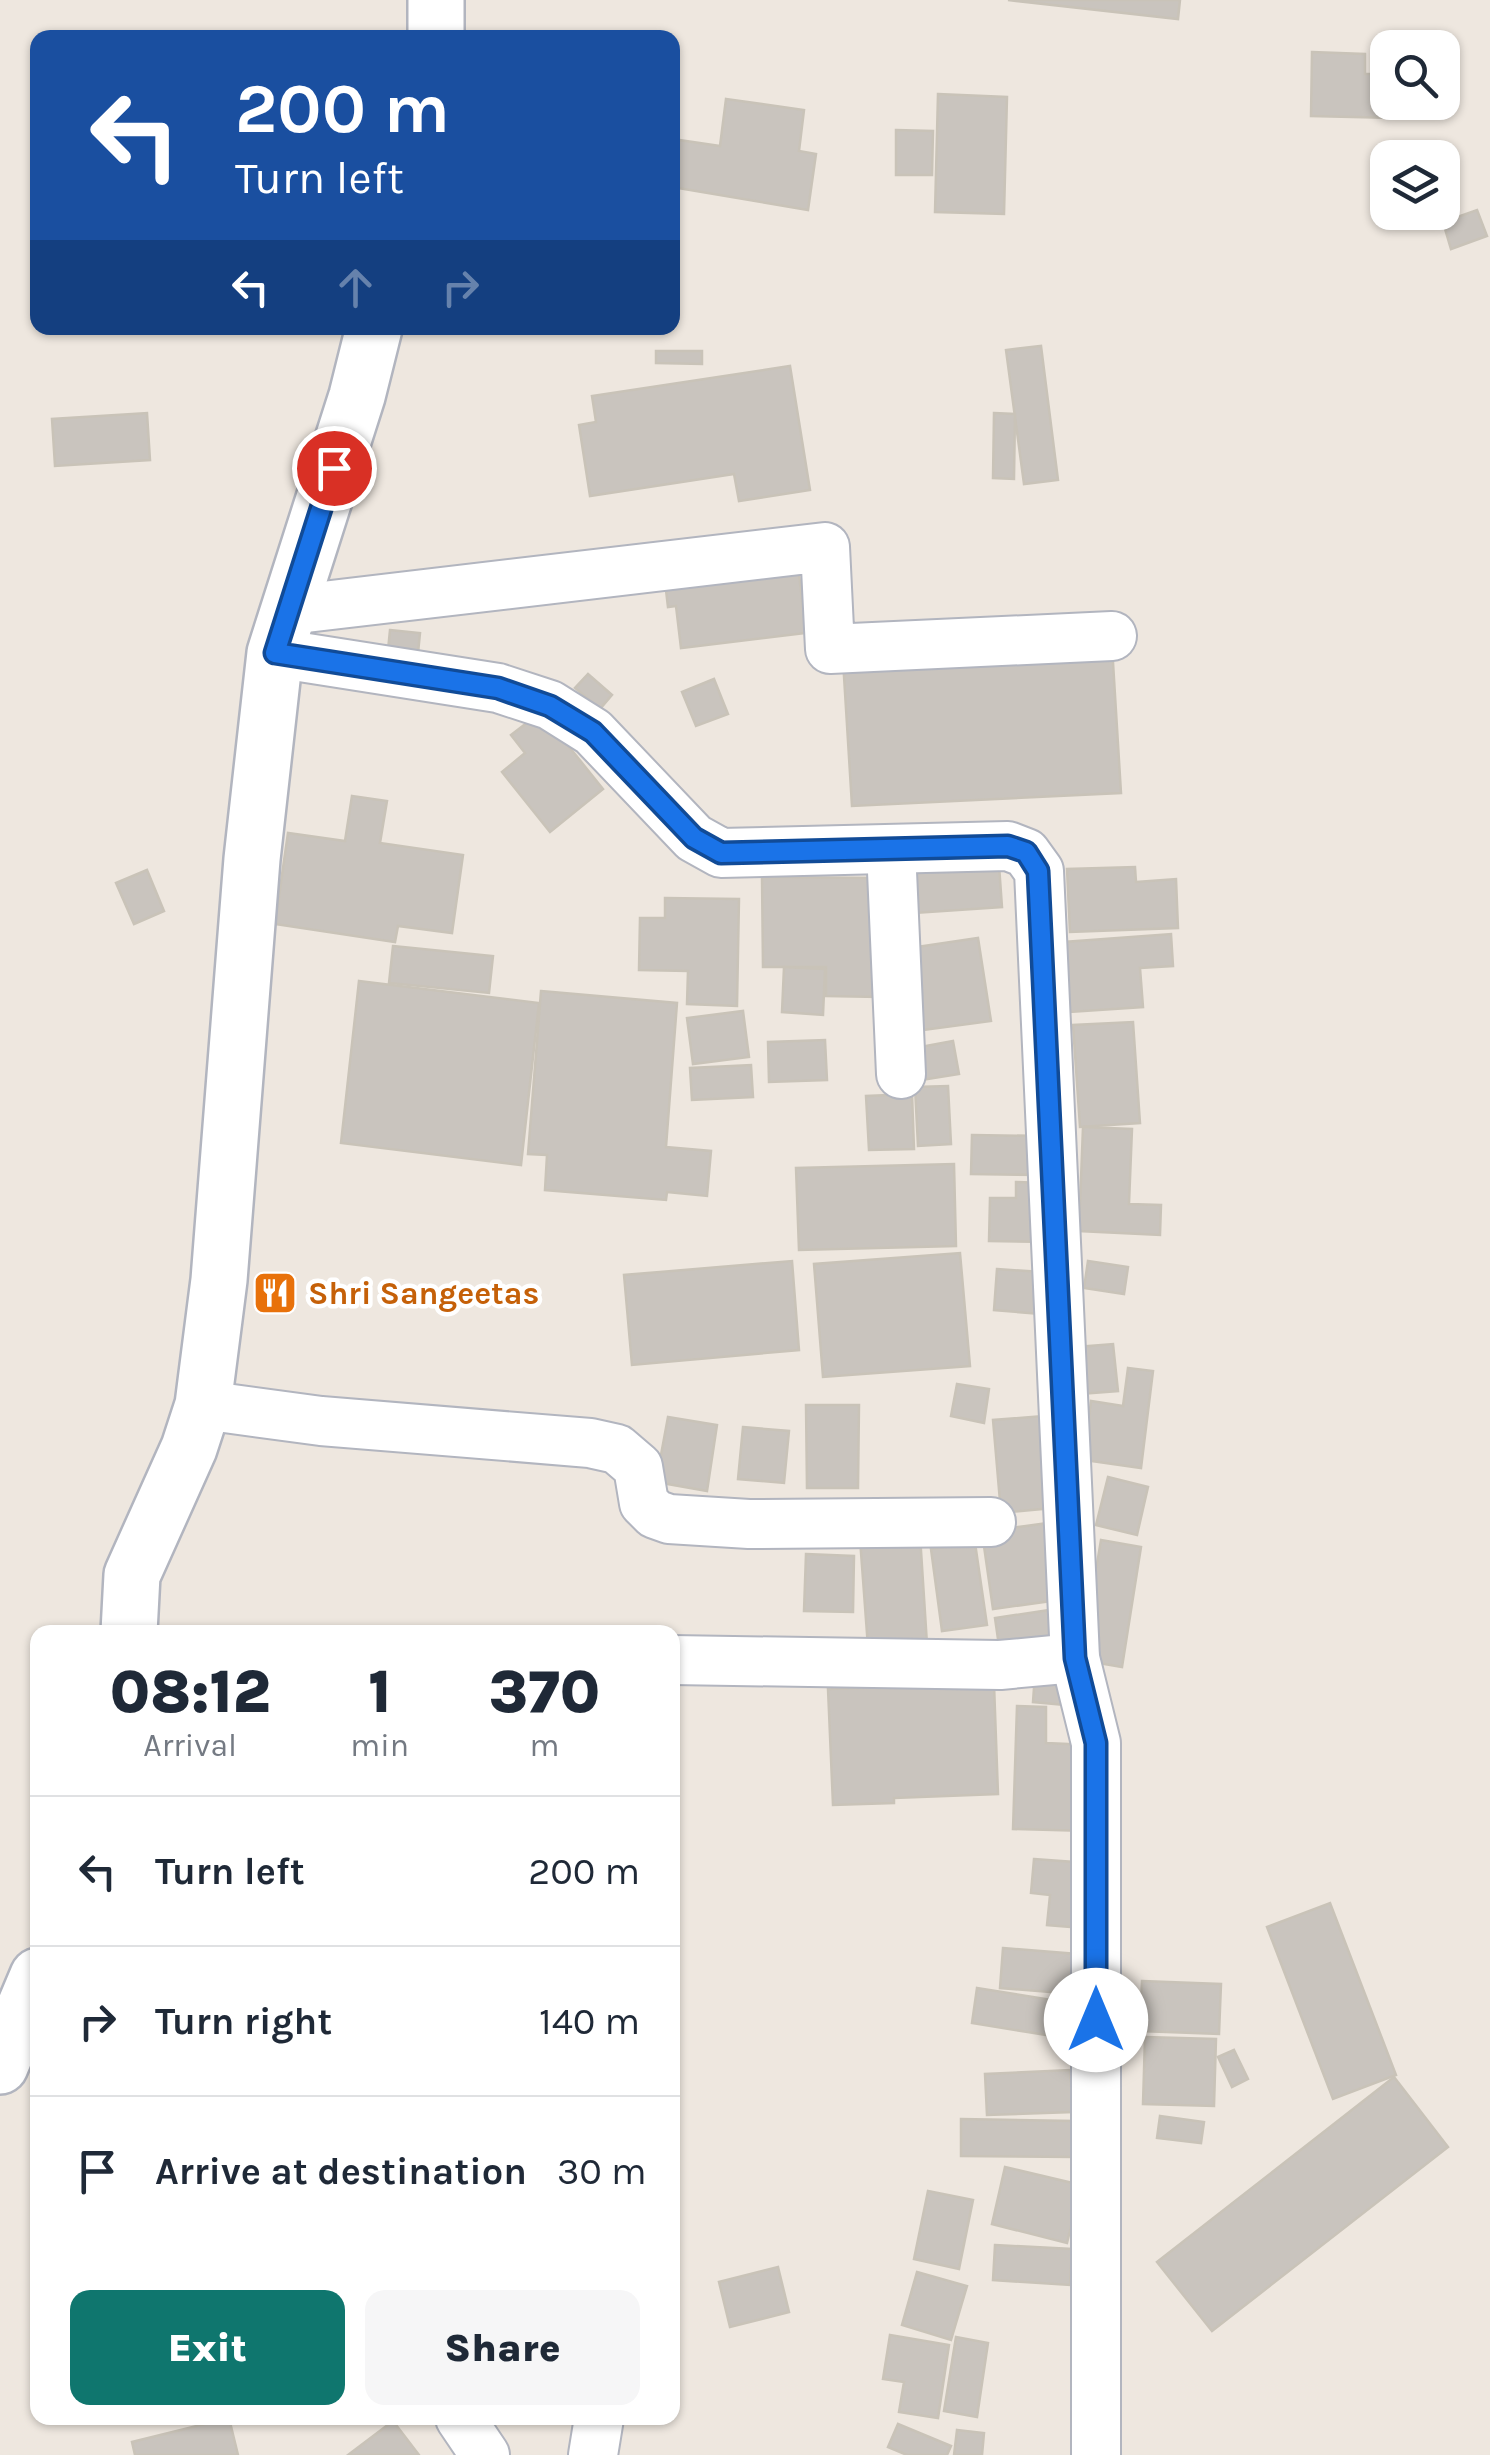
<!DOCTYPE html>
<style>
:root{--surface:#fff;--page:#f6f6f7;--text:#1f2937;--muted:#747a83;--line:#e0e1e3;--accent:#0f766e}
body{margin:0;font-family:Karla,sans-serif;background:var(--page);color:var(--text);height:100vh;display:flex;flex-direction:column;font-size:38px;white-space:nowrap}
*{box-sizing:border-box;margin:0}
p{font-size:32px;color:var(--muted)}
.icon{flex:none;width:55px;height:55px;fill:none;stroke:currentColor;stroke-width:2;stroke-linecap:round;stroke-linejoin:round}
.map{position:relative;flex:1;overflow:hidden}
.drawer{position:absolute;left:30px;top:1625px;width:650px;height:800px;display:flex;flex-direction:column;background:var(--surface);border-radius:20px;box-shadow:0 2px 8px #0004}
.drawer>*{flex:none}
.guide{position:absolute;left:30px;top:30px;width:650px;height:305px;border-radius:20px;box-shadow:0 2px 8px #0004;background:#1a4fa0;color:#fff;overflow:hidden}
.buttons{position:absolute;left:1370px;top:30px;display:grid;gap:20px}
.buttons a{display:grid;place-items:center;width:90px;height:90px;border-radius:20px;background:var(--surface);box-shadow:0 2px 8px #0004;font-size:50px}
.pin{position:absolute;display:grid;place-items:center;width:85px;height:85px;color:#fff;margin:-42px;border:5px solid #fff;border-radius:50%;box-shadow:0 2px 10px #0007}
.me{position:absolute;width:110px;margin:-55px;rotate:0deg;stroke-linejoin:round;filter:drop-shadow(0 0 8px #0008)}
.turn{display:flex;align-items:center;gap:35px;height:210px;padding:0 40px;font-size:45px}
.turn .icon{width:130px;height:130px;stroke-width:2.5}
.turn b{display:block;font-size:70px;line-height:85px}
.lanes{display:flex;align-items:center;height:95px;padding:0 40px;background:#0003;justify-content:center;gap:50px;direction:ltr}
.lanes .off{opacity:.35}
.eta{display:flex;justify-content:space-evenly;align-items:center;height:170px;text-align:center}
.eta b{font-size:60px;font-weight:800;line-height:70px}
.action{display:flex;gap:20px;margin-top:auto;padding:20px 40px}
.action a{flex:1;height:115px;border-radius:20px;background:var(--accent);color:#fff;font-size:40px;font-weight:800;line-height:115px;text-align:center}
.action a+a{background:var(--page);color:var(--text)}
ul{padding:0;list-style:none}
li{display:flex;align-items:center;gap:30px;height:150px;padding:0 40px;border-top:2px solid var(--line)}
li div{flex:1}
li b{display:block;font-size:38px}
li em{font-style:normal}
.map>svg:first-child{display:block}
.building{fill:#c9c4be;stroke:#c9c3b8;stroke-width:2.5}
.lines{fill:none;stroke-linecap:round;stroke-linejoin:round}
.minor-casing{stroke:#b2b5bf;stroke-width:52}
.tertiary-casing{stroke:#b2b5bf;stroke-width:60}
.minor{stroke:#fff;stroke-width:48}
.tertiary{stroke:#fff;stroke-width:55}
.route-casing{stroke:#114b97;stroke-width:25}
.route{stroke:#1a73e8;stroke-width:18}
.labels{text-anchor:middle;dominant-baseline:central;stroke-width:9;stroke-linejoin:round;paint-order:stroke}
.food-label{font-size:32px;font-weight:bold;fill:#c56008;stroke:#fff;text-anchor:start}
</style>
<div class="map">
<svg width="1490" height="2455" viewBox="0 0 1490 2455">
<rect width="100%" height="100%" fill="#eee7df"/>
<g class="building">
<polygon points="1008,0 1180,0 1178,19"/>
<polygon points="1312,52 1365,54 1365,74 1388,74 1388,102 1393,102 1393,118 1311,116"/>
<polygon points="938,94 1007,97 1004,214 935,212"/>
<polygon points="726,99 804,110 799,151 816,154 808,210 672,187 679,140 720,146"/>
<polygon points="896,130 933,131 932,175 896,175"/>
<polygon points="1477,210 1487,236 1451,249 1443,222"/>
<polygon points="1041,346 1058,480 1024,484 1006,350"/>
<polygon points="656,351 702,351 702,364 656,363"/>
<polygon points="790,366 810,490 739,501 734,474 590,496 579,425 596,422 592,396"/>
<polygon points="147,413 150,460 55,466 52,419"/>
<polygon points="994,413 1015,414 1014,479 993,478"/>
<polygon points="799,574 806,633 681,648 676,606 668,607 666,590"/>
<polygon points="390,630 420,633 417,663 387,660"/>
<polygon points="1112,646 1121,793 852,806 843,660"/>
<polygon points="588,674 612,695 600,709 575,688"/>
<polygon points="714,679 728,714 696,726 682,692"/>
<polygon points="541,712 603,789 550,832 502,772 525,753 511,735"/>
<polygon points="352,796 387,801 380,843 463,855 452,933 398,926 395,942 275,924 288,833 345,841"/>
<polygon points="896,857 999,865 1002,907 900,914"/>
<polygon points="1135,867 1136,882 1176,879 1178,928 1070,932 1067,869"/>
<polygon points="147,870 164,911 134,924 116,883"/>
<polygon points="762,877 879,878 879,997 826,996 826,967 763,967"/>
<polygon points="665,898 739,899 737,1006 687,1004 688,971 639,970 640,918 665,918"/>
<polygon points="1171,934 1173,966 1140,968 1143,1007 1070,1012 1064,942"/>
<polygon points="978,938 991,1021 915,1031 903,949"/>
<polygon points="393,946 493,956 489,993 389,983"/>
<polygon points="784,967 825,969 823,1015 782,1012"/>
<polygon points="359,981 539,1003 521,1165 341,1143"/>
<polygon points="541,991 677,1003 666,1147 711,1151 707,1196 667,1192 666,1200 545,1190 547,1155 528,1154"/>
<polygon points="743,1011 749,1057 693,1064 687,1018"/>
<polygon points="1133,1022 1140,1123 1080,1127 1073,1025"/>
<polygon points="825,1040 827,1080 769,1082 768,1042"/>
<polygon points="953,1041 959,1074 921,1080 915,1048"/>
<polygon points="751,1065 753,1097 692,1100 690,1068"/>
<polygon points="948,1086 951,1144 918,1146 915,1087"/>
<polygon points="912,1094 914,1149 869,1150 866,1096"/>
<polygon points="1083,1127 1132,1129 1129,1204 1161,1205 1160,1235 1079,1231"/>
<polygon points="972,1135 1044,1136 1043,1175 971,1174"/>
<polygon points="954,1164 956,1246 799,1250 796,1168"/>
<polygon points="1016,1182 1047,1183 1047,1242 989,1241 990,1198 1016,1198"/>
<polygon points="960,1253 970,1366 823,1377 814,1264"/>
<polygon points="792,1261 799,1350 632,1365 624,1275"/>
<polygon points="1088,1261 1128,1267 1124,1294 1084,1288"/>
<polygon points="997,1269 1056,1273 1052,1315 994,1310"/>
<polygon points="1113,1344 1118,1391 1081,1394 1077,1347"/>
<polygon points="1128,1368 1153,1371 1141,1468 1084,1460 1091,1401 1123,1406"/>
<polygon points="957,1384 989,1389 984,1423 951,1416"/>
<polygon points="806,1405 859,1405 858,1488 807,1488"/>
<polygon points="1055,1415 1063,1507 1001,1513 993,1420"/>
<polygon points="668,1417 717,1425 707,1491 656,1482"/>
<polygon points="743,1427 789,1431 784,1483 738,1479"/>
<polygon points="1108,1477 1148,1487 1137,1535 1096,1525"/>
<polygon points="1048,1523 1059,1600 993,1609 982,1532"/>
<polygon points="920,1535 927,1644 868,1647 860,1539"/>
<polygon points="1101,1540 1141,1547 1122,1667 1081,1660"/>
<polygon points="975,1543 987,1625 942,1631 931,1549"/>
<polygon points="806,1554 854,1556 853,1612 804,1611"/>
<polygon points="1056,1609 1062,1651 1001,1660 995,1618"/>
<polygon points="1035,1673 1066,1676 1064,1705 1033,1702"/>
<polygon points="994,1684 998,1794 894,1798 894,1803 833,1805 828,1689"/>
<polygon points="1017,1706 1046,1707 1046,1743 1090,1745 1087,1831 1013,1829"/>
<polygon points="1034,1859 1088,1863 1082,1928 1047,1925 1050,1895 1031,1893"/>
<polygon points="1330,1903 1396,2075 1333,2099 1267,1927"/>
<polygon points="1003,1948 1077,1954 1074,1994 1000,1988"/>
<polygon points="1142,1981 1221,1984 1219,2034 1140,2031"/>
<polygon points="977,1988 1089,2006 1083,2041 972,2023"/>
<polygon points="1145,2037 1216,2039 1214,2106 1143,2104"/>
<polygon points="1234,2050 1248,2079 1232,2087 1218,2057"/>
<polygon points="1070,2070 1073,2112 987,2115 985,2074"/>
<polygon points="1394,2077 1448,2147 1212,2331 1157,2262"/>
<polygon points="1160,2116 1204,2122 1201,2143 1157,2138"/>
<polygon points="961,2119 1075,2121 1074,2157 961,2156"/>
<polygon points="1005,2167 1081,2185 1067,2243 992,2224"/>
<polygon points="928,2191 973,2200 959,2269 914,2259"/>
<polygon points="995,2245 1072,2249 1070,2285 993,2280"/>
<polygon points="778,2267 789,2312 730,2327 719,2282"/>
<polygon points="917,2272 967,2286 951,2340 902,2325"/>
<polygon points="890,2335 949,2345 938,2418 899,2412 904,2382 883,2379"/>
<polygon points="956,2337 988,2343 977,2417 944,2411"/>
<polygon points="229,2418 238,2455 135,2455 132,2442"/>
<polygon points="393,2421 419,2455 348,2455"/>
<polygon points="898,2424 951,2446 947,2455 907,2455 888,2447"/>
<polygon points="957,2430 984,2433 982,2455 954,2455"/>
</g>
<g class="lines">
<defs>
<g id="minor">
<polyline points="289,610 825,547 830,649 1112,636"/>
<polyline points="275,653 498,688 550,705 593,732 694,838 721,853 1008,846 1026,853 1039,871 1075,1658 1096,1743 1096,2455"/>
<polyline points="891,849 901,1074"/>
<polyline points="203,1405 321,1421 590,1443 617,1449 638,1467 644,1503 655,1514 669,1519 749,1524 991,1522"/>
<polyline points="672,1660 1000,1665 1075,1658"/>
<polyline points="460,2418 485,2455"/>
<polyline points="593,2455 599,2418"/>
</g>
<g id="tertiary">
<polyline points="436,38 436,0"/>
<polyline points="129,1632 132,1575 189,1448 203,1405 219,1280 252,859 275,653 357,396 374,328"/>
<polyline points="0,2066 38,1976"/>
</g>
</defs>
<use href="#minor" class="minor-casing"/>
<use href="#tertiary" class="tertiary-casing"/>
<use href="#minor" class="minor"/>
<use href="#tertiary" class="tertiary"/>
</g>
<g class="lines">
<defs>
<polyline id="route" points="334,468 275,653 498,688 550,706 593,732 694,838 721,853 1008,846 1026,852 1038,871 1075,1658 1096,1743 1096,2020"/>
</defs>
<use href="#route" class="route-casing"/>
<use href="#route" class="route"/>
</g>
<defs>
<symbol id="restaurant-square" viewBox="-11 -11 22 22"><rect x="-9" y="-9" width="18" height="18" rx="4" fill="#e8710a" stroke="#fff"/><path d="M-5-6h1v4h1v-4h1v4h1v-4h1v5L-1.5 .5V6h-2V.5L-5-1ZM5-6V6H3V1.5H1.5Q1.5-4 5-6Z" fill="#fff"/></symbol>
</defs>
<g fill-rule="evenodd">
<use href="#restaurant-square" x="250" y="1268" width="50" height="50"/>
</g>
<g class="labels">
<g class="food-label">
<text x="308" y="1293">Shri Sangeetas</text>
</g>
</g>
</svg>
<div class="buttons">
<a><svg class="icon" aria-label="search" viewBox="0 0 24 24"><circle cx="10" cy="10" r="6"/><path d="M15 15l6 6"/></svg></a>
<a><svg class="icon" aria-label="layers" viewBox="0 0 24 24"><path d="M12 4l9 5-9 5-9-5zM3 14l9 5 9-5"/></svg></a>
</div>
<div class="pin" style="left:334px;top:468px;background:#d93025"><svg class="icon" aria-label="arrive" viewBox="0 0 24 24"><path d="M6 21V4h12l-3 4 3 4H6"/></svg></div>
<svg class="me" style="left:1096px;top:2020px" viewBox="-20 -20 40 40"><circle r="19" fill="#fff"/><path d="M0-13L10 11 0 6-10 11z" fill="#1a73e8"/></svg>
<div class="guide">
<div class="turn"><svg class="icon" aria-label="left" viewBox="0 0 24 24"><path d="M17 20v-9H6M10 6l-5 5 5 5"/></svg><div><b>200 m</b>Turn left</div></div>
<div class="lanes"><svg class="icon" aria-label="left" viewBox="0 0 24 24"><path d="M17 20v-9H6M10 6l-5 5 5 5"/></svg><svg class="icon off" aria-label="ahead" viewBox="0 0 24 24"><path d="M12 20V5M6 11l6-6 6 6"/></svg><svg class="icon off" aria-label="right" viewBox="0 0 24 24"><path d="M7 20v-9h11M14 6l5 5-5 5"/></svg></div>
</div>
<section class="drawer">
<div class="eta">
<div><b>08:12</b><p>Arrival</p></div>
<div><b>1</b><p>min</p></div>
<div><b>370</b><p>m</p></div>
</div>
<ul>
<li><svg class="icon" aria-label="left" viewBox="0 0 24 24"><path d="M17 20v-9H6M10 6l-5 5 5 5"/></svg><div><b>Turn left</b></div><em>200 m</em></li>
<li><svg class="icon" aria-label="right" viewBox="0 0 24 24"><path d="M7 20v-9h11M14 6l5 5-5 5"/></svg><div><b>Turn right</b></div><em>140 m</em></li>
<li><svg class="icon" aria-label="arrive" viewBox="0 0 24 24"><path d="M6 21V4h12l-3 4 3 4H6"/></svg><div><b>Arrive at destination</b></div><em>30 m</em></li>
</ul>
<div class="action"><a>Exit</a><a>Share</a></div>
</section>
</div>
